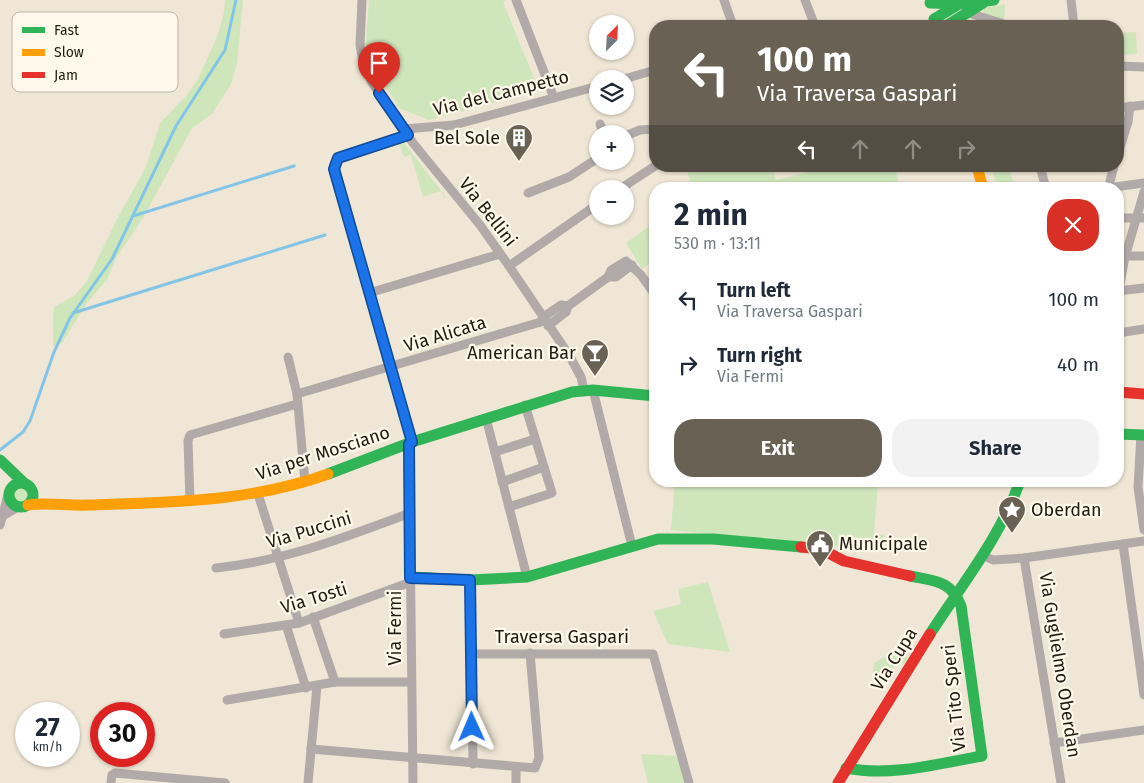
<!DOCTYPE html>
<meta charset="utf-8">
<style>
:root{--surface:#fff;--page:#f2f2f3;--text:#1f2937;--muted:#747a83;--accent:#686154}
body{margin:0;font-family:"Fira Sans",sans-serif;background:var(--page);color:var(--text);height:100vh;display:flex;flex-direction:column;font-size:19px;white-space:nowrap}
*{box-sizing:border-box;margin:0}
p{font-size:16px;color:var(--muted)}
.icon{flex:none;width:28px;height:28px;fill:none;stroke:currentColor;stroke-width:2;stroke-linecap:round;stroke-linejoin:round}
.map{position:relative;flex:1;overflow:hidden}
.drawer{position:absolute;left:649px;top:182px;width:475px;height:305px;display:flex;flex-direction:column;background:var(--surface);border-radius:20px;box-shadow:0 1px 4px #0004}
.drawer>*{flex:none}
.top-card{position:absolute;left:649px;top:20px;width:475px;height:152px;border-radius:20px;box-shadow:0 1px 4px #0004;background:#686154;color:#fff;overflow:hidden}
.needle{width:32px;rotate:24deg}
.tools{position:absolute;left:589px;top:15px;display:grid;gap:10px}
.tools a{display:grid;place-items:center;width:45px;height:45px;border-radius:50%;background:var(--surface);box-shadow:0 1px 4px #0004;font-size:25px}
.speed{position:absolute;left:15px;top:702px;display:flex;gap:10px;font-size:25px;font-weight:700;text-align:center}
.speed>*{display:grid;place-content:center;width:65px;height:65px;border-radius:50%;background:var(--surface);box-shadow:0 1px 4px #0004;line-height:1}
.speed small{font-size:12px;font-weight:400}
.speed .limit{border:8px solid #d22;background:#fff;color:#111}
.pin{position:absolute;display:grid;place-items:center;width:42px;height:42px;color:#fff;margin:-51px -21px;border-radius:50% 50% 50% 0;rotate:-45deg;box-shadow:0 0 5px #0007}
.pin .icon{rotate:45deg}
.me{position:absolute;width:55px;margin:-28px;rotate:359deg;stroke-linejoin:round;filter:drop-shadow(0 0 4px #0008)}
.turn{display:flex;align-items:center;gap:18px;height:105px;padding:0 25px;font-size:22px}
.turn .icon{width:65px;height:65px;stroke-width:2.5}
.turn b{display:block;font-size:35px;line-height:42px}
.lanes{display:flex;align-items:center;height:48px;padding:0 25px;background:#0003;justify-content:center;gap:25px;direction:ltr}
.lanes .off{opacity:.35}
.round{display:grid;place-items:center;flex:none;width:52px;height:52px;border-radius:20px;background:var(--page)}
.overview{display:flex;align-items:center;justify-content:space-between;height:85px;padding:0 25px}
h1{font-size:30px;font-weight:700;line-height:38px}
.primary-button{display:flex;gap:10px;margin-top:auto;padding:10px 25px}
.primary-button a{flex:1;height:58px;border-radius:20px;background:var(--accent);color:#fff;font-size:20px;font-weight:700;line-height:58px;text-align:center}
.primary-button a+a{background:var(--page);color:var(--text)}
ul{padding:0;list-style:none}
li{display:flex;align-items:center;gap:15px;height:65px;padding:0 25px}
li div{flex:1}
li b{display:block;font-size:19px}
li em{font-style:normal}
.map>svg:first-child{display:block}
.green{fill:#cfe6bb}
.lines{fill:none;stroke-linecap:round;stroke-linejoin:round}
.stream{stroke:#83c5e6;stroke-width:3}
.street{stroke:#b1aaa8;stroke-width:9}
.fast{stroke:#30b455;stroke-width:11}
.slow{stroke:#ff9f0a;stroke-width:11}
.jam{stroke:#e5322d;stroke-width:11}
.route-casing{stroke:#114b97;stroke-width:12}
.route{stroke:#1a73e8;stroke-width:9}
.labels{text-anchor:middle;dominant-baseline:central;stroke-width:4.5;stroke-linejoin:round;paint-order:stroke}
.street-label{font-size:18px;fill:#201a0f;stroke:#fff8eb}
.poi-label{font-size:18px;fill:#201a0f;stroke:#fff8eb;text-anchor:end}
.key{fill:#fff8eb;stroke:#bcb5a9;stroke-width:1}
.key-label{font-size:14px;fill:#201a0f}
</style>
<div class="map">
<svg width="1144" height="783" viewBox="0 0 1144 783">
<rect width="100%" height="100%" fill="#efe6d5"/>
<g class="green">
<path d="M225,0H243L237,63L231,84L212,114L192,128L143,218L116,258L107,280L86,304L62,343L53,346C54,333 51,319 55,306L74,296L87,281L116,221L146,167L160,123L187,95L198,79L217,37L224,13Z"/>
<polygon points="369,0 506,0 503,2 539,90 429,120 399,108 365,53"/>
<polygon points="1005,4 1004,20 983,13 984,8"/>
<polygon points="1136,32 1137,54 1118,55 1118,33"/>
<polygon points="404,143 446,197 444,198 441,191 423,197 411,155 404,157 399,144"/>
<polygon points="686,166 772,166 776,180 831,166 895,166 900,189 692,189"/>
<polygon points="1009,168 1016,189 998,189 993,173"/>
<polygon points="655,222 655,260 642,269 626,243"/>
<polygon points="675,481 878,481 874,534 884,535 883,544 868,542 868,547 842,547 671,530"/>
<circle cx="21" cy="495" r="7"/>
<polygon points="708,582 730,652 668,644 653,611 681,604 678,589"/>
<polygon points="897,650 905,651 908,660 905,663 892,668 888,679 883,684 873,673 874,663"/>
<polygon points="641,754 677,756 684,783 648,783"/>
</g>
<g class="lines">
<g class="stream">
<polyline points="133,216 294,166"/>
<polyline points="73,313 325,235"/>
<polyline points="0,450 23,432 30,421 54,352 70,318 112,259 176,126 225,50 236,0"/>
</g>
<g class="street">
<polyline points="362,0 360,45 363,61 371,81 413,143 480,225 509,266 569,355 581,377 584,390"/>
<polyline points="516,0 554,98"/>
<polyline points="724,0 733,26"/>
<polyline points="805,0 815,26"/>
<polyline points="1071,0 1074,26"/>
<polyline points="967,10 969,13 1010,26"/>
<polyline points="1118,66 1144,67"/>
<polyline points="624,79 655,70"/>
<polyline points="1118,108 1144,105"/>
<polyline points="600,124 604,134"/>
<polyline points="404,129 454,125 598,86"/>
<polyline points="408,135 338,158 334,164 412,442"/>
<polyline points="625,136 640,130 655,129"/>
<polyline points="1118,154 1128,122 1130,106"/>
<polyline points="1040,166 1046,189"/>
<polyline points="620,189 655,166"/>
<polyline points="1100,189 1144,183"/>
<polyline points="1108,189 1114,166"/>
<polyline points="528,193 569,177 598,158"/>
<polyline points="1118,218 1144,218"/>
<polyline points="1118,256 1144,256"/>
<polyline points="509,266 598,204"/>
<polyline points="608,277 616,277 632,265"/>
<polyline points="1118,291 1144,288"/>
<polyline points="369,293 500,254"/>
<polyline points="1118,294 1125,257 1144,192"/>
<polyline points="568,306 608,277 611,270 626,261 641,275 655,295"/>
<polyline points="542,318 561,305 568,306"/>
<polyline points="548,326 566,312 568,306"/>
<polyline points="1118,333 1144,329"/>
<polyline points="288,357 297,394 305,482"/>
<polyline points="593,390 632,546"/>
<polyline points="297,394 544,321"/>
<polyline points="486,418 527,577"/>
<polyline points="1141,435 1138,487 1144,530"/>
<polyline points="409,444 413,783"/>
<polyline points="495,452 535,439"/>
<polyline points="502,482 544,467"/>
<polyline points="258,494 299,623"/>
<polyline points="190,501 188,441 190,435 297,404"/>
<polyline points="509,507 552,493 525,405"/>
<polyline points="3,516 18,507"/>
<polyline points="0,525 8,495"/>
<polyline points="1123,544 1144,695"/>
<polyline points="984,556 993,560 1024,558 1144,541"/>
<polyline points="1024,558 1061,783"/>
<path d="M216,568C284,561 346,537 410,513"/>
<polyline points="471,580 473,764"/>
<polyline points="313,617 335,682"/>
<polyline points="286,625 306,688"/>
<polyline points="224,634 299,623 411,582"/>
<polyline points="471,654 653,654 689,783"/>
<polyline points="227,700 335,682 411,682"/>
<polyline points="1054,743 1144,730"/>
<polyline points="311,749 535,768 539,758 530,653"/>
<polyline points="516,768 516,783"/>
<polyline points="111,783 112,775 115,773 225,783"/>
<polyline points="308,783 317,686"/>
</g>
<g class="fast">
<polyline points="930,3 963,4 994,0"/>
<polyline points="934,19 956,6"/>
<polyline points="946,26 983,3"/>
<polyline points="1118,434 1144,435"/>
<polyline points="0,460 23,482"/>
<polyline points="328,474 412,442 572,392 593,390 655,396"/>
<circle cx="21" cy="495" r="12"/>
<polyline points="410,577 471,580 527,577 658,539 713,539 801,547"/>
<path d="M930,634C962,584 1000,538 1020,481"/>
<path d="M846,768C891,777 937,764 982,756L961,606C951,580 934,581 910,576"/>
</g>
<g class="slow">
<polyline points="977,166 983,189"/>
<path d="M28,505C49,502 68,506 89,505C170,502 251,502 328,474"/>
</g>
<g class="jam">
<polyline points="1118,392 1144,394"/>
<polyline points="801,547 821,549 844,561 910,576"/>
<polyline points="838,783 930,634"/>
</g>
</g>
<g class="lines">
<defs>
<polyline id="route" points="379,93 408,135 338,158 334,169 412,442 409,444 410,578 470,580 472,727"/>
</defs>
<use href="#route" class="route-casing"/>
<use href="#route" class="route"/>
</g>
<defs>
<symbol id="building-pin" viewBox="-11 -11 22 30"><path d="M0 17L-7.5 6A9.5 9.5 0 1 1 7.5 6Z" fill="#686154" stroke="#fff8eb"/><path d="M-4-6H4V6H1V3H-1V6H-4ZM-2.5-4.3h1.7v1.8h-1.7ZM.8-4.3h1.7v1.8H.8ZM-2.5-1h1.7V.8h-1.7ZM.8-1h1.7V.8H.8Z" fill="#fff"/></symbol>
<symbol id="bar-pin" viewBox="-11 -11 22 30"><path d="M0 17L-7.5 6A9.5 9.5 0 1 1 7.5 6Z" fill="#686154" stroke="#fff8eb"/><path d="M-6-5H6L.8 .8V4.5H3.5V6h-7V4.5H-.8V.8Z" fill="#fff"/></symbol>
<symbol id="sight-pin" viewBox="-11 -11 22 30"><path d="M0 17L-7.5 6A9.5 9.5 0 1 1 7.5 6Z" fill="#686154" stroke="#fff8eb"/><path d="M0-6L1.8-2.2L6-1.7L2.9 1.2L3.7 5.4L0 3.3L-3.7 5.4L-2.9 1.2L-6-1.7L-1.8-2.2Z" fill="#fff"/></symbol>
<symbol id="civic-pin" viewBox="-11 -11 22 30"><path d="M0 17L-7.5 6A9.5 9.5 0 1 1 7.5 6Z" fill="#686154" stroke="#fff8eb"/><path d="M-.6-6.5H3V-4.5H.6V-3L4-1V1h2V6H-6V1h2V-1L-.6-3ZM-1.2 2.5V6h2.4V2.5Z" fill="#fff"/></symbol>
</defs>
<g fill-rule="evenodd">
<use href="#building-pin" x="503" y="122" width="32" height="43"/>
<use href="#bar-pin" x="579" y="337" width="32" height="43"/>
<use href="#sight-pin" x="996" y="494" width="32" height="43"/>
<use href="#civic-pin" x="804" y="528" width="32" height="43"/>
</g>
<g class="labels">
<g class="street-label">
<text transform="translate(501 93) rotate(-14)">Via del Campetto</text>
<text transform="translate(488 212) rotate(52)">Via Bellini</text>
<text transform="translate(445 334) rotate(-17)">Via Alicata</text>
<text transform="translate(323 453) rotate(-18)">Via per Mosciano</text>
<text transform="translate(309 530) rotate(-17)">Via Puccini</text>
<text transform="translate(314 598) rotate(-17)">Via Tosti</text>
<text transform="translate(395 628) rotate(-90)">Via Fermi</text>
<text x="562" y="637">Traversa Gaspari</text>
<text transform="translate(894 659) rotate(-58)">Via Cupa</text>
<text transform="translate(1060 665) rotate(81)">Via Guglielmo Oberdan</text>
<text transform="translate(954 698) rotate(-96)">Via Tito Speri</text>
</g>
<g class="poi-label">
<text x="500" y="138">Bel Sole</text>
<text x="576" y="353">American Bar</text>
<text x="1031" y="510" text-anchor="start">Oberdan</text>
<text x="839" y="544" text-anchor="start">Municipale</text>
</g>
</g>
<rect x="12" y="12" width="166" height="80" rx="8" class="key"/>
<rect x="22" y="27" width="23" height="6" fill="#30b455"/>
<rect x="22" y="49" width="23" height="7" fill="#ff9f0a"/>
<rect x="22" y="72" width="23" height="6" fill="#e5322d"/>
<g class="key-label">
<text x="54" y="35">Fast</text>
<text x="54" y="57">Slow</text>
<text x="54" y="80">Jam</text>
</g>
</svg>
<div class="tools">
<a><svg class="needle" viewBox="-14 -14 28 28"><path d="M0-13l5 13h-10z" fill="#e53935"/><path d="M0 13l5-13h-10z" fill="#747a83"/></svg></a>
<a><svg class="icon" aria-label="layers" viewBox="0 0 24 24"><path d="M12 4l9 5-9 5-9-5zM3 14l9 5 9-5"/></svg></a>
<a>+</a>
<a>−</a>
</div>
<div class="speed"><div>27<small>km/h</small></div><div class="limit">30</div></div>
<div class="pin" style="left:379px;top:93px;background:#d93025"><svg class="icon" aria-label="arrive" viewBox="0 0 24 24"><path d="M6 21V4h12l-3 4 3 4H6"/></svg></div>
<svg class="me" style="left:472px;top:727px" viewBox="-20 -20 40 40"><path d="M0-17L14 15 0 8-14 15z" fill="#1a73e8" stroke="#fff" stroke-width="4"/></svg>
<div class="top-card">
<div class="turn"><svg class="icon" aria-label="left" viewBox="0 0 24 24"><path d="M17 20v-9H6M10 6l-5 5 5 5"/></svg><div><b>100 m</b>Via Traversa Gaspari</div></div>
<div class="lanes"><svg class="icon" aria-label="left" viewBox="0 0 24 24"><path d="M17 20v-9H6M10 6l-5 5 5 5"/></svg><svg class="icon off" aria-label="ahead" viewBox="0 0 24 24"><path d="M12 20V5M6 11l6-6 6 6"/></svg><svg class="icon off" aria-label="ahead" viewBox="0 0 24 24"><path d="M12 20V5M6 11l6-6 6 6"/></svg><svg class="icon off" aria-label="right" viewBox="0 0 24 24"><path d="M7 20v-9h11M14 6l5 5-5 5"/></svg></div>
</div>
<section class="drawer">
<div class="overview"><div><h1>2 min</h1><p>530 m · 13:11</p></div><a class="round" style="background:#d93025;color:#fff"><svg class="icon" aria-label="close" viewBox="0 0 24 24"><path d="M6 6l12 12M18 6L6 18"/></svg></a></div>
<ul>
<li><svg class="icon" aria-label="left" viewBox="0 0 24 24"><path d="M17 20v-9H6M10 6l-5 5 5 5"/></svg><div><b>Turn left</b><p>Via Traversa Gaspari</p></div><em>100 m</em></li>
<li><svg class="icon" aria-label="right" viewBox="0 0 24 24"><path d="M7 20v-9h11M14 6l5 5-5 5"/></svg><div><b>Turn right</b><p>Via Fermi</p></div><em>40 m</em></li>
</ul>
<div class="primary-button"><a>Exit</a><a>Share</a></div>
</section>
</div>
